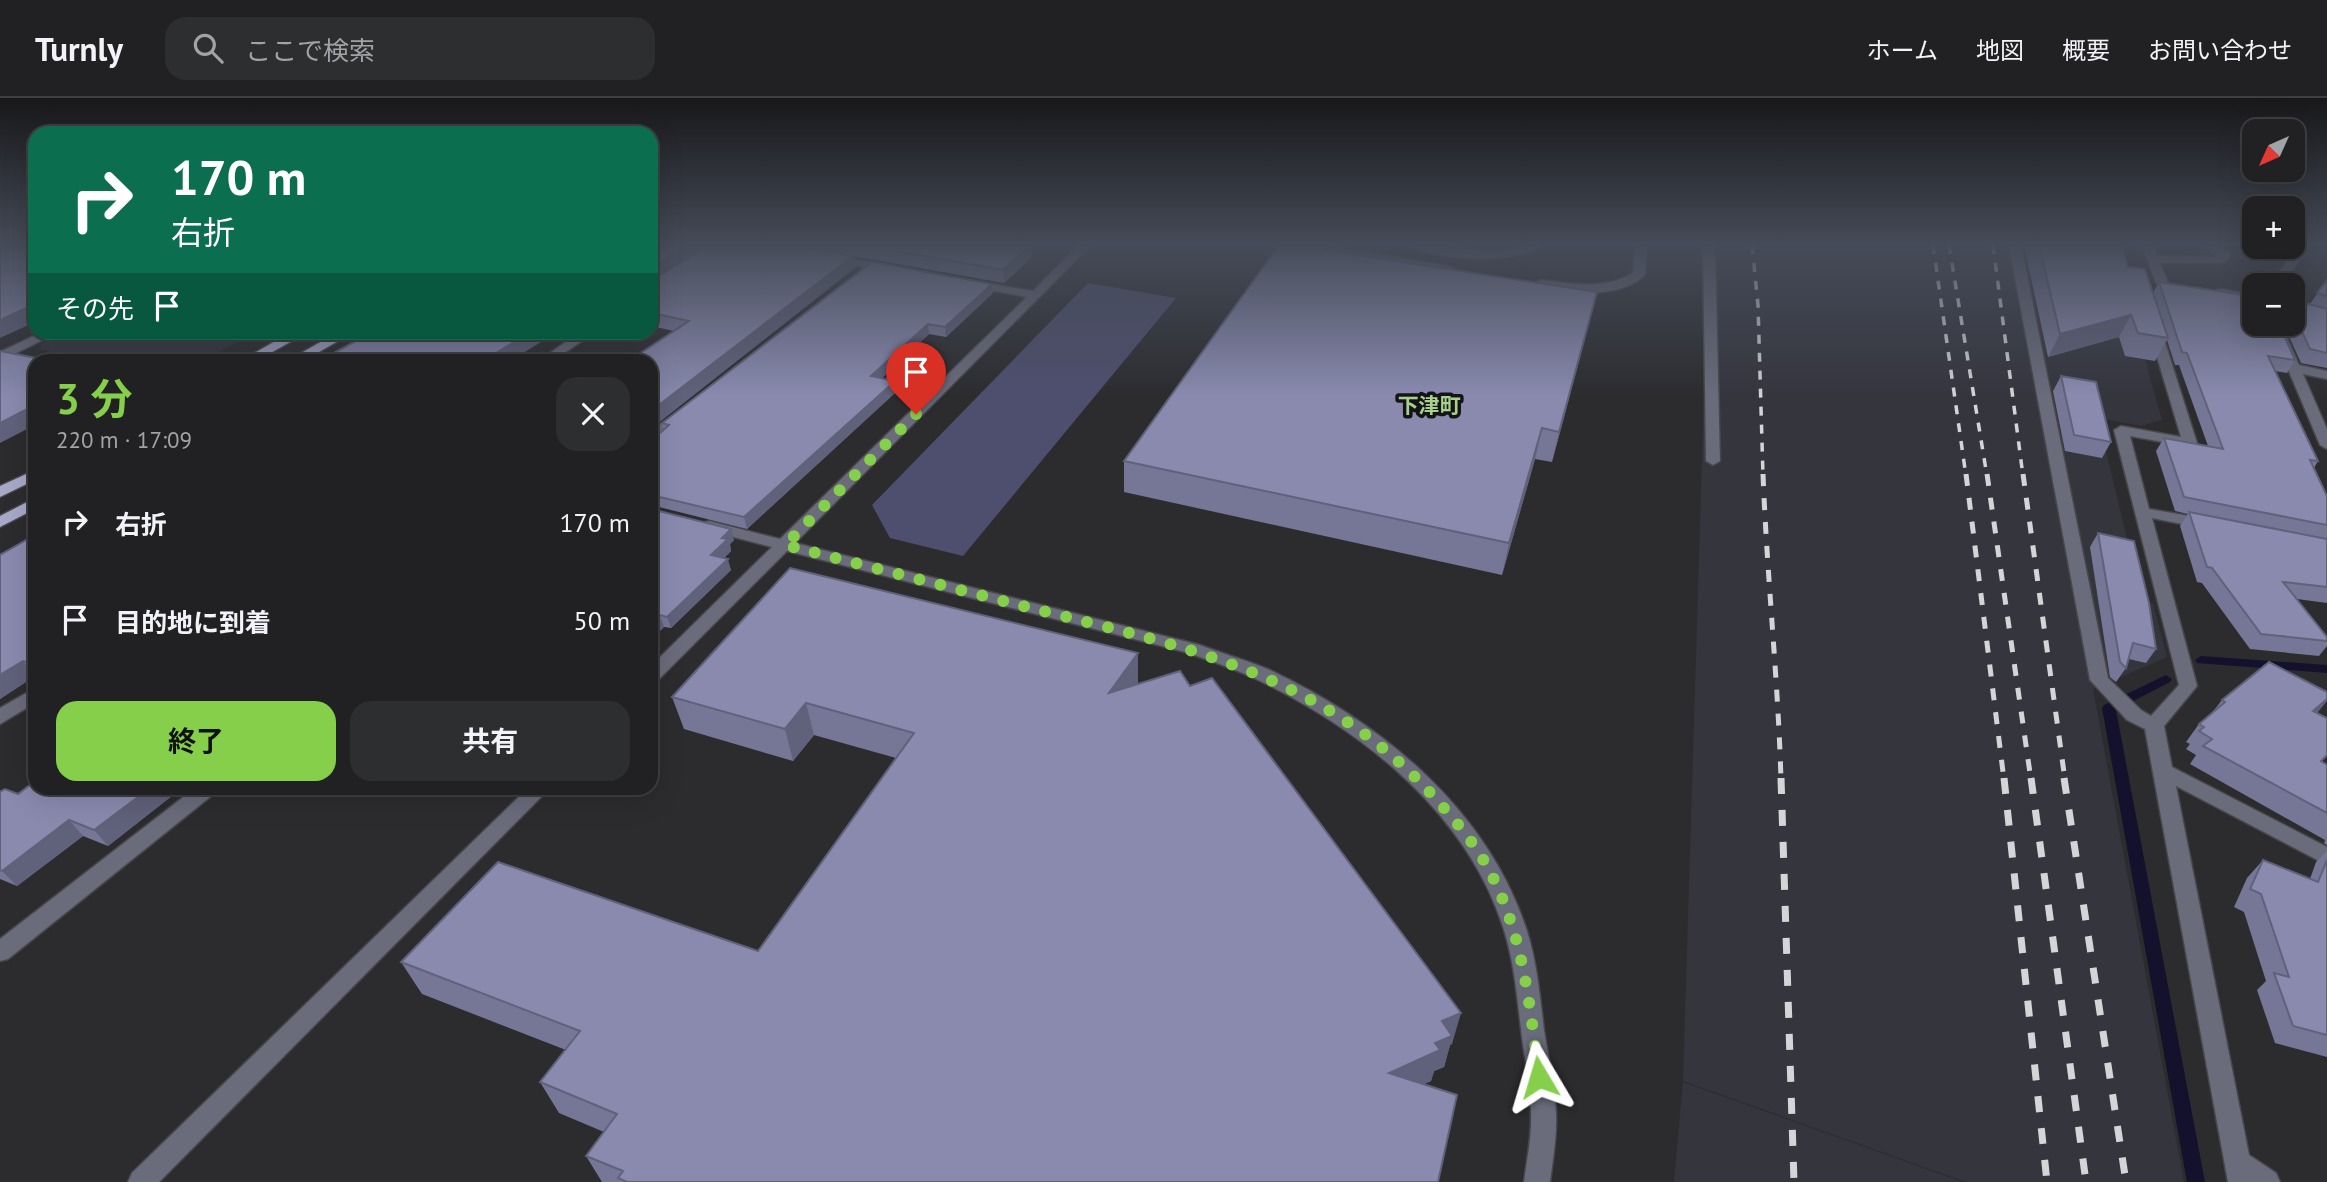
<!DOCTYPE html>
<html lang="ja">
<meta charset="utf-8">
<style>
:root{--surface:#212123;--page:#2d2e30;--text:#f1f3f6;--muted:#a2a3a6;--line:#3e3e41;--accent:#86cf4b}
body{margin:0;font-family:"PT Sans","Noto Sans JP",sans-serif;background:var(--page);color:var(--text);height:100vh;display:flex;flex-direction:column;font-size:26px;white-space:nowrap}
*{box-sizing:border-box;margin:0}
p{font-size:23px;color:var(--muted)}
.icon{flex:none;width:38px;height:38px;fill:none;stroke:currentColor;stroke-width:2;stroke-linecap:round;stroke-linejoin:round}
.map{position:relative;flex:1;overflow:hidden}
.details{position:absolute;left:28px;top:256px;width:630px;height:441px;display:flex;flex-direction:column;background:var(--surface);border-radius:21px;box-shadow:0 7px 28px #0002,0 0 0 2px var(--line)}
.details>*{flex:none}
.banner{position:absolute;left:28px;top:28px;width:630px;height:214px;border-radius:21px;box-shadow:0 7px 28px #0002,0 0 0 2px var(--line);background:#0b6e4f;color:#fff;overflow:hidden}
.needle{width:46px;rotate:225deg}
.tools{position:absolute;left:2242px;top:21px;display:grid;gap:14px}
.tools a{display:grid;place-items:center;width:63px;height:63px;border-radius:14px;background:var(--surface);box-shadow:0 7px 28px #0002,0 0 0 2px var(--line);font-size:35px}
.pin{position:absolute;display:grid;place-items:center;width:60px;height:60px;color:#fff;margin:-72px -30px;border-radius:50% 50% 50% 0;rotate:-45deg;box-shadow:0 0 7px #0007}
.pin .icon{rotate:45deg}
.me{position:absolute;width:77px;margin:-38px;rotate:353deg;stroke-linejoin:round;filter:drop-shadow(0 0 5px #0008)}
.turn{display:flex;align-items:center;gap:24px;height:147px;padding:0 28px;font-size:32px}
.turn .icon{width:91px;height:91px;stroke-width:2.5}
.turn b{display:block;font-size:49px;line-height:60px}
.then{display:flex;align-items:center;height:66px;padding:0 28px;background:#0003;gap:14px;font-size:26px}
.round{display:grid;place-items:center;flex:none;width:74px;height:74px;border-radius:21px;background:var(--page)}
.headline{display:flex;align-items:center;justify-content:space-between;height:119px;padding:0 28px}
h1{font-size:42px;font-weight:700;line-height:52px;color:var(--accent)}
.button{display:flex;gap:14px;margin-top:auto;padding:14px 28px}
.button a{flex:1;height:80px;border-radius:21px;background:var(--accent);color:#111;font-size:28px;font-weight:700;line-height:80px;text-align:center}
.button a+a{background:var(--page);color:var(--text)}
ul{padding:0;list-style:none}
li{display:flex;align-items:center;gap:21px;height:98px;padding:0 28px}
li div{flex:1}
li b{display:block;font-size:26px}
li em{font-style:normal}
header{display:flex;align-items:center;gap:42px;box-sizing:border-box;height:98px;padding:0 35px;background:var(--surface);border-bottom:2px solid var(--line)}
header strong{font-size:33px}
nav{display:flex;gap:38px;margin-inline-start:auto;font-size:24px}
.search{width:490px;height:63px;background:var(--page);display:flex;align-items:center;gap:18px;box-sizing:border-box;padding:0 24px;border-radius:21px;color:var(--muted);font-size:26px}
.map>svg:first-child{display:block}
.built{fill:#35353e}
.green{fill:#4e4f6e}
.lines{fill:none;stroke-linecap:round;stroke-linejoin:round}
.stream{fill:#13112c;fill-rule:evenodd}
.minor-casing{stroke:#47474a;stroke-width:3}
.major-casing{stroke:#47474a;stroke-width:3}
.minor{fill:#6a6b7b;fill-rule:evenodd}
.major{fill:#a8a9c9;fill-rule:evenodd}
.rail-far2{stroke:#d5d5d7;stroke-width:3.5;stroke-dasharray:9 9;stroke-linecap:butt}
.rail-far1{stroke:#d5d5d7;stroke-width:5;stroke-dasharray:12 12;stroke-linecap:butt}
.rail{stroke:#d5d5d7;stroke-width:7;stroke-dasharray:16 16;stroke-linecap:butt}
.wall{fill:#767796}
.shaded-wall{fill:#60617a}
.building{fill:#898aae;stroke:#60617a;stroke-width:2}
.route{stroke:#86cf4b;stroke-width:12;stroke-dasharray:0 21.6}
.labels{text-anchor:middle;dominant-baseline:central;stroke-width:7;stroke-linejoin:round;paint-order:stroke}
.far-quarter-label{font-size:21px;font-weight:bold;fill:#a9d18e;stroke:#141416}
</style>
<header>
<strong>Turnly</strong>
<div class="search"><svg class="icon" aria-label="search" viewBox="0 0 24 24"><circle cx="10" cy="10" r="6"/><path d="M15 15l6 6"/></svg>ここで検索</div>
<nav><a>ホーム</a><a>地図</a><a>概要</a><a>お問い合わせ</a></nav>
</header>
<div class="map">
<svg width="2327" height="1084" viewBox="0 0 2327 1084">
<rect width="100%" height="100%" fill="#2c2c2f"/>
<g class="built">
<polygon points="1700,147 2113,147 2162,322 2141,328 2098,320 2142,503 2153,506 2167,559 2093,591 2184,1084 1966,1084 1683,983 1706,233"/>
<polygon points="66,234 256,234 256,235 202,262 83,262 39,251 42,245"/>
<polygon points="1683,984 1963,1084 1674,1084"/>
</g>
<polygon class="green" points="1088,185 1176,200 963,458 890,440 872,407"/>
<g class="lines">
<g class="stream">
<polygon points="2201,558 2327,567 2327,575 2197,565 2195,562"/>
<polygon points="2166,577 2172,581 2170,584 2116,612 2205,1084 2187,1084 2102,610 2104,607"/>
</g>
<defs>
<g id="minor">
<path d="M1079,147H1091L795,445L1200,547C1223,556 1247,562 1270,572C1382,625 1488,712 1527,833C1537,865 1540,899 1544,932C1548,960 1555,987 1556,1016C1557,1038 1553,1061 1550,1084H1524C1527,1061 1532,1038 1531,1015C1531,987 1524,959 1521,931C1517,898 1514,864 1504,832C1468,716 1364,633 1258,582C1236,571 1212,564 1189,555L787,453L657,583L651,585V568L772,449L703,431L701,428L703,425L709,423L780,441L1027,199L967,188V182L1033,193Z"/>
<polygon points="1294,147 1323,147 1448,168 1454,171 1448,174"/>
<path d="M1410,147H1436L1493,154L1542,147C1518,166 1434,163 1410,147Z"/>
<path d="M1635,147H1647L1645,177C1618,202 1574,194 1541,190L1535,186L1541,182C1573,186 1604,192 1633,175Z"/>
<polygon points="1703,147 1715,147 1720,363 1713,367 1706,363"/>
<polygon points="2009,147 2021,147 2108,580 2141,612 2151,618 2179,587 2114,332 2121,328 2181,339 2149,232 2155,228 2161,232 2197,345 2190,349 2130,338 2149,411 2207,421 2215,426 2207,431 2152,420 2197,588 2164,628 2172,669 2327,749 2327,767 2176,688 2249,1057 2276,1075 2280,1084 2228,1084 2145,631 2127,622 2090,582"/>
<polygon points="2142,147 2153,147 2157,158 2217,159 2204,147 2218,147 2230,156 2225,164 2221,165 2160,165 2168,185 2162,189 2156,185"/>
<polygon points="2299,147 2310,147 2282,187 2270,187"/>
<polygon points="833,158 892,168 898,171 892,174 829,163 829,159"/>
<polygon points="2221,191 2254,197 2254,205 2217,198 2217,192"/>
<polygon points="2292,206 2327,216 2327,224 2292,214"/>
<polygon points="2269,226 2281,226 2299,267 2327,273 2327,281 2303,276 2327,331 2327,351 2320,347"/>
<polygon points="42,234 59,234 0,263 0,254"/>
<polygon points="580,234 595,234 554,262 540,262"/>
<polygon points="681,312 686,313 686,319 651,344 651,333"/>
<polygon points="35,590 35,605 0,626 0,610"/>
<polygon points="195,690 218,690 215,695 8,861 0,863 0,841"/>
<polygon points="528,690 550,690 159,1084 128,1084 132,1075"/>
</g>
<g id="major">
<polygon points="291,234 308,234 258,262 242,262"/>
<polygon points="338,234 354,234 305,262 289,262"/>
<polygon points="35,372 35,382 0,399 0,388"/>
<polygon points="35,400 35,411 0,429 0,418"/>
</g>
</defs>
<use href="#minor" class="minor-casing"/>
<use href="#major" class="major-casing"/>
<use href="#minor" class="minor"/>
<use href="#major" class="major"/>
<g class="rail-far2">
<polyline points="1752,147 1758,207 1763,378"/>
<polyline points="1933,147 1966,378"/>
<polyline points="1949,147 1987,378"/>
<polyline points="1993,147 2023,378"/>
</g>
<g class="rail-far1">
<path d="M1763,376C1767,479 1778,580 1781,682"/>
<polyline points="1966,376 2004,682"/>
<polyline points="1987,376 2031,682"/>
<polyline points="2023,376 2065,682"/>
</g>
<g class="rail">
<polyline points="1781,680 1794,1084"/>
<polyline points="2004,680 2047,1084"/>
<polyline points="2031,680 2086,1084"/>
<polyline points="2064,680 2126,1084"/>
</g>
</g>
<g class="wall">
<polygon points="651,147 1031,147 1032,159 1004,185 853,158 855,170 674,233 651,228"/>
<polygon points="2024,147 2121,147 2128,169 2153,195 2159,184 2252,217 2295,262 2287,275 2275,273 2318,363 2314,370 2327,398 2327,505 2297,501 2327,539 2327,548 2319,558 2250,551 2202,485 2197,484 2180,428 2188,416 2175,413 2156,353 2164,340 2208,348 2179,267 2175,267 2167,242 2155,263 2125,258 2119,239 2048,259"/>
<polygon points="1328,152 1597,194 1552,364 1535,361 1502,477 1124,394 1124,363"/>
<polygon points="2327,182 2327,270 2301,265 2287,234 2296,221 2310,206"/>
<polygon points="992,186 993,195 946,239 929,236 881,281 895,283 896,294 747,431 651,407 651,342 664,332 662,325"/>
<polygon points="2061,278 2111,344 2102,360 2065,353 2053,293"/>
<polygon points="651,411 734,442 730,446 731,453 724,460 731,472 671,530 664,529 651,541"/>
<polygon points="2098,435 2156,551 2146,565 2129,561 2126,570 2116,584 2110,579 2090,449"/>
<polygon points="35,437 35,578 0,601"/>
<polygon points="1138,555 1138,586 1452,946 1450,947 1444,969 1434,973 1431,983 1424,986 1438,1084 602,1084 586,1058 604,1034 559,1015 540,984 566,952 422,896 401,864 758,853 896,660 814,637 793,663 684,631 672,599"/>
<polygon points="2222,602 2317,615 2322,664 2327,667 2327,747 2324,745 2325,742 2190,666 2196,657 2186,651 2190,646 2186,644 2199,626 2211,616"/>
<polygon points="35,690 182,690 108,748 83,738 17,788 0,781 0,694 18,696"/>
<polygon points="2327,753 2327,959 2275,945 2257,892 2266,883 2244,814 2234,809 2247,780 2263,762 2310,781 2316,764"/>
</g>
<g class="shaded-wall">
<polygon points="686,147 709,147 651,186 651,171"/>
<polygon points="1030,147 1031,147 1032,159 1004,185 1003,172"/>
<polygon points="853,158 855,170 651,331 651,313"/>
<polygon points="992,186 993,195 946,239 945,229"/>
<polygon points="1597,194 1590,222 1552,364 1559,334"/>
<polygon points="35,206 35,224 0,240 0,222"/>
<polygon points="2131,217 2119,239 2048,259 2060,236"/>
<polygon points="928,226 929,236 872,289 871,278"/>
<polygon points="530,234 557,234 512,262 485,262"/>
<polygon points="895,283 896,294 747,431 744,419"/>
<polygon points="35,307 35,327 0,345 0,325"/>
<polygon points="1542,330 1535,361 1502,477 1509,445"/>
<polygon points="731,431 734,442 730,446 731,453 715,468 711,457 722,440"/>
<polygon points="728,461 731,472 671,530 667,519"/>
<polygon points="660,517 664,529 651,541 651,525"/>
<polygon points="1138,555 1138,586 1109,595"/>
<polygon points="23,563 35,578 0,601 0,577"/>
<polygon points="2327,601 2327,603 2318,614 2298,631 2313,613"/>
<polygon points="806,605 814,637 793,663 785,631"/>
<polygon points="150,690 182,690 108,748 94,732"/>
<polygon points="69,722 83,738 17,788 2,773"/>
<polygon points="1461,915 1452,946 1450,947 1444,969 1434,973 1431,983 1383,1005 1389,975 1442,923"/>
</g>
<g class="building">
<polygon points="0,147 35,147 35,206 0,222"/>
<polygon points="651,147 686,147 651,171"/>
<polygon points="708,147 800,147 853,158 651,313 651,262 630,262 689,223 651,215 651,183"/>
<polygon points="862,147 1030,147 1003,172"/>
<polygon points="1279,147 1328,147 1325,152 1597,194 1559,334 1542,330 1509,445 1124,363"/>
<polygon points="2039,147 2121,147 2128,169 2145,171 2168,240 2138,235 2131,217 2060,236"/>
<polygon points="872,164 992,186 945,229 928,226 871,278 895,283 744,419 651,397 651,343 669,327 662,325"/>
<polygon points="2327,182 2327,198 2317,195"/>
<polygon points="2159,184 2238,196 2243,198 2252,217 2254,217 2254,226 2279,226 2295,262 2268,258 2318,363 2310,362 2327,398 2327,427 2184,399 2164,340 2223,351 2187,255 2182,254"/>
<polygon points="2308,206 2327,211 2327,255 2310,251 2296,221"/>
<polygon points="372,234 530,234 485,262 321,262"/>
<polygon points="0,253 47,262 35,262 35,272 31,274 35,275 35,307 0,325"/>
<polygon points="2061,278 2096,284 2111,344 2074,337"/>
<polygon points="651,411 731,431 722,440 728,441 711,457 728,461 667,519 660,517 651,525"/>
<polygon points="2189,414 2327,441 2327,489 2283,484 2327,539 2327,543 2261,536 2212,470 2207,469"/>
<polygon points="2098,435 2134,443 2149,505 2156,551 2133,545 2126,570 2120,564"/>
<polygon points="35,437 35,567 23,563 0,577 0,457"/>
<polygon points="790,470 1138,555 1109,595 1180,573 1190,588 1212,580 1461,915 1442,923 1452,938 1435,945 1440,952 1389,975 1457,997 1438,1084 627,1084 618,1080 623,1073 586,1058 617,1016 540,984 580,933 401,864 498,764 758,853 914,635 806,605 785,631 672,599"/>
<polygon points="2269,564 2327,594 2327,601 2313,613 2327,620 2327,657 2321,663 2327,667 2327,715 2203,648 2212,641 2199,633 2204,629 2199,626 2225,604 2222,602"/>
<polygon points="35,683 35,690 150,690 94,732 69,722 2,773 0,772 0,694 5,691 18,696"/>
<polygon points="2263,762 2318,784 2327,762 2327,937 2293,928 2274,875 2289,879 2261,796 2250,791"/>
</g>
<linearGradient id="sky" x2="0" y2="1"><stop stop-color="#18181a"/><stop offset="0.49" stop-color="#454b58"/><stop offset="1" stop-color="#454b58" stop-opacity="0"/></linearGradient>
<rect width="2327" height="299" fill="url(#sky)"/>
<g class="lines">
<path class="route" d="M916,316L785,447C868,468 952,490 1035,511C1187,549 1324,577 1434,699C1453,720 1474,744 1488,770C1523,834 1530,908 1539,979"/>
</g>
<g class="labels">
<g class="far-quarter-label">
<text x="1429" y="307">下津町</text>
</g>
</g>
</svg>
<div class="tools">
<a><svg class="needle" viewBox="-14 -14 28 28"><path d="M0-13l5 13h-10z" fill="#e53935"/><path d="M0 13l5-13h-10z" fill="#a2a3a6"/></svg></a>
<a>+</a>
<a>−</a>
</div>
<div class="pin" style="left:916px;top:316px;background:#d93025"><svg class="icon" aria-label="arrive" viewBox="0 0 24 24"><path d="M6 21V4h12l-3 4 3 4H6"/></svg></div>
<svg class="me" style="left:1539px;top:979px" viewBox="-20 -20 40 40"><path d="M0-17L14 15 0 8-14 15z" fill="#86cf4b" stroke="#fff" stroke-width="4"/></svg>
<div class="banner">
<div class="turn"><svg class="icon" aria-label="right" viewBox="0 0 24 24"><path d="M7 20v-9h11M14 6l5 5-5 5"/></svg><div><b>170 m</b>右折</div></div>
<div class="then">その先<svg class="icon" aria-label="arrive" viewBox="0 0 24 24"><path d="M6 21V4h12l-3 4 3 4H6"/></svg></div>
</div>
<section class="details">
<div class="headline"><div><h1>3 分</h1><p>220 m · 17:09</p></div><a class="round"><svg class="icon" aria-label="close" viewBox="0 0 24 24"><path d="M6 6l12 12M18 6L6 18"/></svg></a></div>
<ul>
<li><svg class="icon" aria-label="right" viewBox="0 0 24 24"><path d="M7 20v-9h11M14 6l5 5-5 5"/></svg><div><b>右折</b></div><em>170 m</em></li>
<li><svg class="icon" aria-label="arrive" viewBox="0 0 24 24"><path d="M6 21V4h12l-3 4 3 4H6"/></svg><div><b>目的地に到着</b></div><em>50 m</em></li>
</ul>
<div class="button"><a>終了</a><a>共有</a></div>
</section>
</div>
